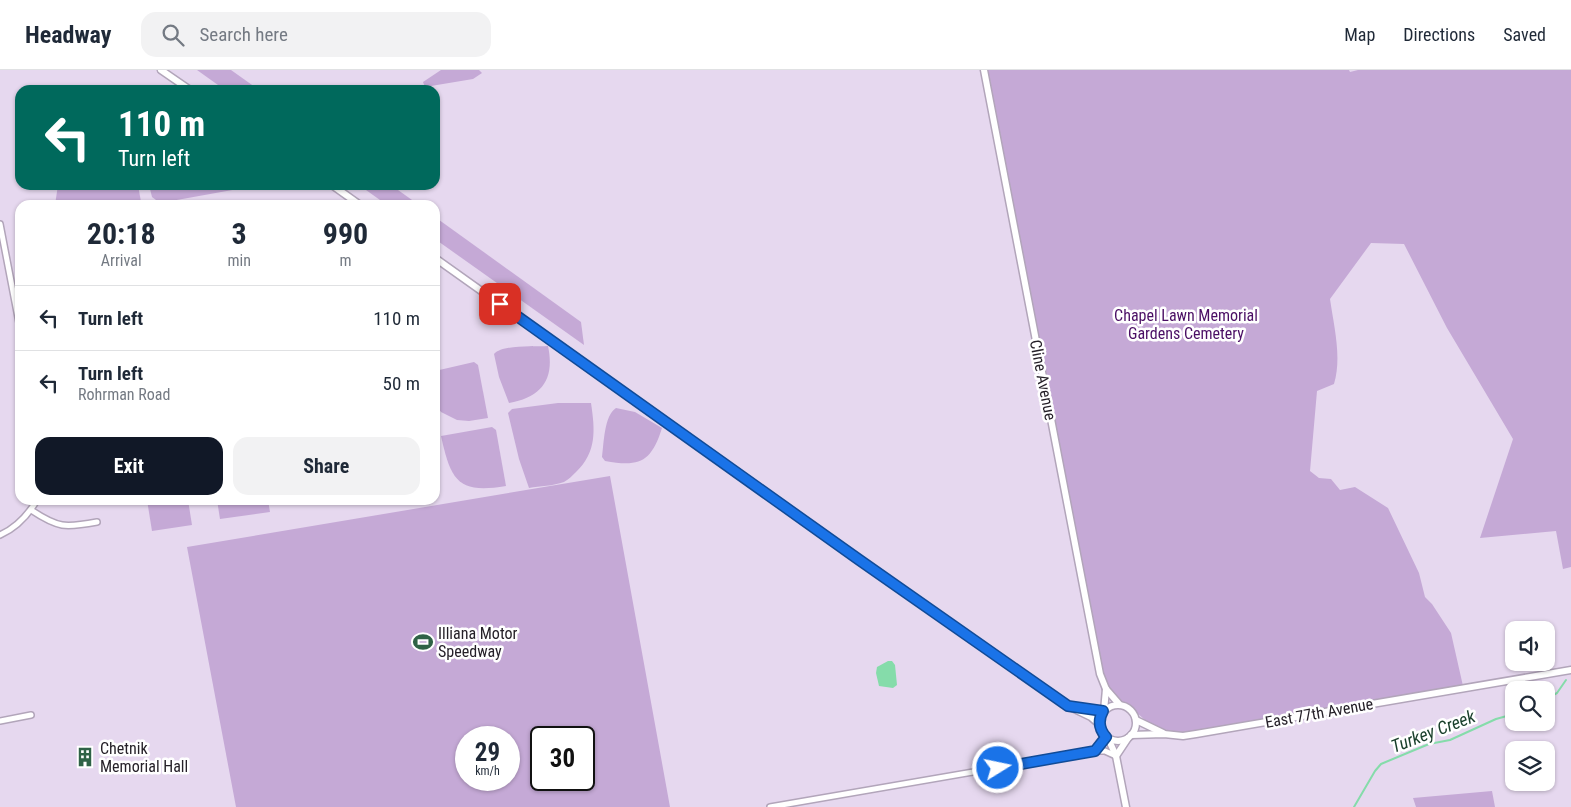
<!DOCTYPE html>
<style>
:root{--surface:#fff;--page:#f2f2f3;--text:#1f2937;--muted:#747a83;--line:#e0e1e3;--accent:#111827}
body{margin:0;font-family:"Roboto Condensed",sans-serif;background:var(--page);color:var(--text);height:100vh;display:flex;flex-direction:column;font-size:19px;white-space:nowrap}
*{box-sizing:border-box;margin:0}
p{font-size:16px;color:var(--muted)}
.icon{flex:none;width:28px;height:28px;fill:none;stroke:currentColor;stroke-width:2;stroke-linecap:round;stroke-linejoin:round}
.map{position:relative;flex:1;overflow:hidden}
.side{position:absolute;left:15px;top:130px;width:425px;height:305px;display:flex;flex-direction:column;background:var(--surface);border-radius:15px;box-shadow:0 1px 4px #0004}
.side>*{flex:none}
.top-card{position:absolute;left:15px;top:15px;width:425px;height:105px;border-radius:15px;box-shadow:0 1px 4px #0004;background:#00695c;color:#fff;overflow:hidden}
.fabs{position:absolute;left:1505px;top:551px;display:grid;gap:10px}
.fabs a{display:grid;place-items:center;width:50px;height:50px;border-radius:10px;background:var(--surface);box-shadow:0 1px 4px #0004;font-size:25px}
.speed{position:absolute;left:455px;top:656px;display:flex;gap:10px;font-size:25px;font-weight:700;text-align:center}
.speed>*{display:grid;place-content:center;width:65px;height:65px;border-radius:50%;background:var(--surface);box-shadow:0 1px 4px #0004;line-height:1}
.speed small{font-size:12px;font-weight:400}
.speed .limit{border:2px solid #111;border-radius:8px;background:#fff;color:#111}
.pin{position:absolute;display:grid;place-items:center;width:42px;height:42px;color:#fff;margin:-21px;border-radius:10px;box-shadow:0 2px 8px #0006}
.me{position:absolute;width:55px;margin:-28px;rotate:80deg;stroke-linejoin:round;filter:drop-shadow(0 0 4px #0008)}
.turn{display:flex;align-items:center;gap:18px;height:105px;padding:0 20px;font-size:22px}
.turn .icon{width:65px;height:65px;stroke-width:2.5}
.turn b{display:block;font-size:35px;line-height:42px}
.eta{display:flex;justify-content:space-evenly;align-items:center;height:85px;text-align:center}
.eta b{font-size:30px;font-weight:700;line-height:35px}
.action{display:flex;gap:10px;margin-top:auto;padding:10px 20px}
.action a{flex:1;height:58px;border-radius:15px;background:var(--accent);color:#fff;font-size:20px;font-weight:700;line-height:58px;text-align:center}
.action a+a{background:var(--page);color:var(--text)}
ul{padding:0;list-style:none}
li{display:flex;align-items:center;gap:15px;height:65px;padding:0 20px;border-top:1px solid var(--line)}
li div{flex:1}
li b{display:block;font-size:19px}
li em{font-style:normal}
header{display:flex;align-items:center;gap:30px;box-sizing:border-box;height:70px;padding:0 25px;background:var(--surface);border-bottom:1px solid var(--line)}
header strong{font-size:24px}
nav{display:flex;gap:28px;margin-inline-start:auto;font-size:18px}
.search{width:350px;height:45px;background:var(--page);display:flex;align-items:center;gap:12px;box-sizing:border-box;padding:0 18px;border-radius:15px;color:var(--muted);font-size:19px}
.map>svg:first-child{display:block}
.green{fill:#c5a9d6;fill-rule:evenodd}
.water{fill:#85dcaa}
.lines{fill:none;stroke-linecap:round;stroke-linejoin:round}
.stream{stroke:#85dcaa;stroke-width:2}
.minor-casing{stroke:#b2a5ba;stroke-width:8}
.tertiary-casing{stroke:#b2a5ba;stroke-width:9}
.minor{stroke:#fff;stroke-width:5}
.tertiary{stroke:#fff;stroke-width:6}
.route-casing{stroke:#114b97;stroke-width:12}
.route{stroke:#1a73e8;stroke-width:9}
.labels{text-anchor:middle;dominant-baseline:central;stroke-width:5;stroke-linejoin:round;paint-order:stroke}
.park-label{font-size:16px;fill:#4a0e64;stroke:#fff}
.street-label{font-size:16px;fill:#252028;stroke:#fff}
.poi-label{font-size:16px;fill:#252028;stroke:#fff;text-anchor:start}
.water-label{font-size:18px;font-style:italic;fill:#183e2a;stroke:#fff}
</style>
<header>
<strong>Headway</strong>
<div class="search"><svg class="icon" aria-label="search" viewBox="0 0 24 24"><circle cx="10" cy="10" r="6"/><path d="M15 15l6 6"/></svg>Search here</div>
<nav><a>Map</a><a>Directions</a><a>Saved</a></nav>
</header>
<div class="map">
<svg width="1571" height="737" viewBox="0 0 1571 737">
<rect width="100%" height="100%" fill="#e6d8ef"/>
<g class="green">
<polygon points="197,0 231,0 259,20 225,20"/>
<polygon points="441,0 479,0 482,3 473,9 425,17 423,12"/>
<path d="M988,0H1349L1350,2L1358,0H1571V497L1563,499L1556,461L1480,468L1513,369L1447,258L1404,174L1371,173L1330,229C1334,257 1342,287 1334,314L1317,321L1310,401L1319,408L1331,409L1340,420L1355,417L1388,438L1419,503L1425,527L1432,534L1451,563L1463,616L1182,663L1162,659L1148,653L1133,639L1122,632L1113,622L1106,611L1102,597Z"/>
<polygon points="58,115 138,115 141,132 139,135 55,135"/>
<polygon points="149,115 237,115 238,119 160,133 152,127"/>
<polygon points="359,115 391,115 419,135 387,135"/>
<polygon points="435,147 581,252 584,275 435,169"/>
<path d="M548,276C555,309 542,327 509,333L499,307L494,284C503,274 535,277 548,276Z"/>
<polygon points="474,292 478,295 488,348 469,351 457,350 441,342 435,334 435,301"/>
<path d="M558,333H591C595,360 597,382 576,402C572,406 569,409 564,412C553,416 540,416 529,418L519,389L508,343L512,339Z"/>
<path d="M616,338L635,342L662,358C651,393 639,397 605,391L602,387C604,373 604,346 616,338Z"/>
<path d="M492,357L496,360L506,416C458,424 451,411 441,366Z"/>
<path d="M610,406L670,737H236L187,477ZM466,668H509V710H466ZM541,668H584V710H541Z"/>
<polygon points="147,430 188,430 192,455 152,461"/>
<polygon points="217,430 268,430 270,442 220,449"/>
<polygon points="1492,721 1495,737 1416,737 1413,728"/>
</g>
<polygon class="water" points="888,591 892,591 895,595 897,615 893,618 879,616 876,603 877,597"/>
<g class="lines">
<g class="stream">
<polyline points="1546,629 1557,623 1566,610"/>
<polyline points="1354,737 1375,701 1381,694 1429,674 1450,670 1496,649 1514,644"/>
</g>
<defs>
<g id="minor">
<polyline points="0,154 20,258"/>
<path d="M31,440C58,458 65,458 97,452"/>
<path d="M0,465C16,458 28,445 37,430"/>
<polyline points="0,651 31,645"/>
<polyline points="1095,681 1106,667"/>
<polyline points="770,737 1095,681 1105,681 1116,686"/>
</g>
<g id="tertiary">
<polyline points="161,0 190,20"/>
<polyline points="984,0 1100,604 1106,619 1119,634"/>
<polyline points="332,115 360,135"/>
<polyline points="435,188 858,489 1068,636 1091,647 1099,654"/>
<circle cx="1118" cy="653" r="18"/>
<polyline points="1074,637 1103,641"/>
<polyline points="1104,641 1106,619"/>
<polyline points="1136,650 1163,663"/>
<polyline points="1131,665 1164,664 1183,666 1196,664 1571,600"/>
<polyline points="1108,668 1116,686 1126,737"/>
<polyline points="1116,686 1128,668"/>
</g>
</defs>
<use href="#minor" class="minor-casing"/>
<use href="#tertiary" class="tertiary-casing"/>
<use href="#minor" class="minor"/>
<use href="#tertiary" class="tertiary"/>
</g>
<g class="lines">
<defs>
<path id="route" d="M500,234L858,489L1068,636L1103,641C1098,650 1099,659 1106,667L1095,681L998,698"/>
</defs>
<use href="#route" class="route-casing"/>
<use href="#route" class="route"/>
</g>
<defs>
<symbol id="stadium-bare" viewBox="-9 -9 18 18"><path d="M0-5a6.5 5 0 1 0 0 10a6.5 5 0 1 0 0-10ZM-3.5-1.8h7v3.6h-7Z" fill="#2f6246" stroke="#fff" stroke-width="2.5" paint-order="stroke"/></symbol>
<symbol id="building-bare" viewBox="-9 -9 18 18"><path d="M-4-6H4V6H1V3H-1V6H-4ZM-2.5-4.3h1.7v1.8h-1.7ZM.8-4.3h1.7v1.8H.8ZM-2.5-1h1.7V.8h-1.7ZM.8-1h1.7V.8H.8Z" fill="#2f6246" stroke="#fff" stroke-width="2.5" paint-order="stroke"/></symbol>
</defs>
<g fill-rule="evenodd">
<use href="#stadium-bare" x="409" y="558" width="28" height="28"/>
<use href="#building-bare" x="71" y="673" width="28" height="28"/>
</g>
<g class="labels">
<g class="park-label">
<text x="1186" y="245">Chapel Lawn Memorial<tspan x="1186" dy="18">Gardens Cemetery</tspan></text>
</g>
<g class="street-label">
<text transform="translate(1043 310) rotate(79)">Cline Avenue</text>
<text transform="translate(1319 643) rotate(-10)">East 77th Avenue</text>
</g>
<g class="poi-label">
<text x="438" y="563">Illiana Motor<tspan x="438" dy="18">Speedway</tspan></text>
<text x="100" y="678">Chetnik<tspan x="100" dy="18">Memorial Hall</tspan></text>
</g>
<g class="water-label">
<text transform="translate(1433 661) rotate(-21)">Turkey Creek</text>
</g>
</g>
</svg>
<div class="fabs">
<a><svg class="icon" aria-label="sound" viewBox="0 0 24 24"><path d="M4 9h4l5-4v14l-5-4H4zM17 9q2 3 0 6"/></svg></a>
<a><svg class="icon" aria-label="search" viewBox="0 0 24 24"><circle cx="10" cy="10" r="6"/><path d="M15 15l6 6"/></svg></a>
<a><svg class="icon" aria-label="layers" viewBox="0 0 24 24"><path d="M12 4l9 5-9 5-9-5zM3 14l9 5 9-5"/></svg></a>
</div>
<div class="speed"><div>29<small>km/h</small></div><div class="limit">30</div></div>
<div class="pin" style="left:500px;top:234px;background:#d93025"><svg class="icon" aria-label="arrive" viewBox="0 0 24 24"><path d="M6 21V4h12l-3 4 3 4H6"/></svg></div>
<svg class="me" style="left:998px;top:698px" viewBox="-20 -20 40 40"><circle r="17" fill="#1a73e8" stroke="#fff" stroke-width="3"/><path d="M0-11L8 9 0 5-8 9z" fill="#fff"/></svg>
<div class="top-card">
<div class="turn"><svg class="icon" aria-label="left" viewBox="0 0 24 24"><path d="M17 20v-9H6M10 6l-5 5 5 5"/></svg><div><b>110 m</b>Turn left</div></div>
</div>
<section class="side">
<div class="eta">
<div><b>20:18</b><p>Arrival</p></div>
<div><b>3</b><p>min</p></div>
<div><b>990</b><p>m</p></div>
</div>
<ul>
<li><svg class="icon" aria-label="left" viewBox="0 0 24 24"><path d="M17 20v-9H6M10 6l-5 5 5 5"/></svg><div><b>Turn left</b></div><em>110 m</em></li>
<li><svg class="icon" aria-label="left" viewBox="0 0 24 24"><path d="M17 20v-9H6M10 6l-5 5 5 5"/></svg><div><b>Turn left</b><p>Rohrman Road</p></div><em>50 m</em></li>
</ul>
<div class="action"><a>Exit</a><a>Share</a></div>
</section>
</div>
